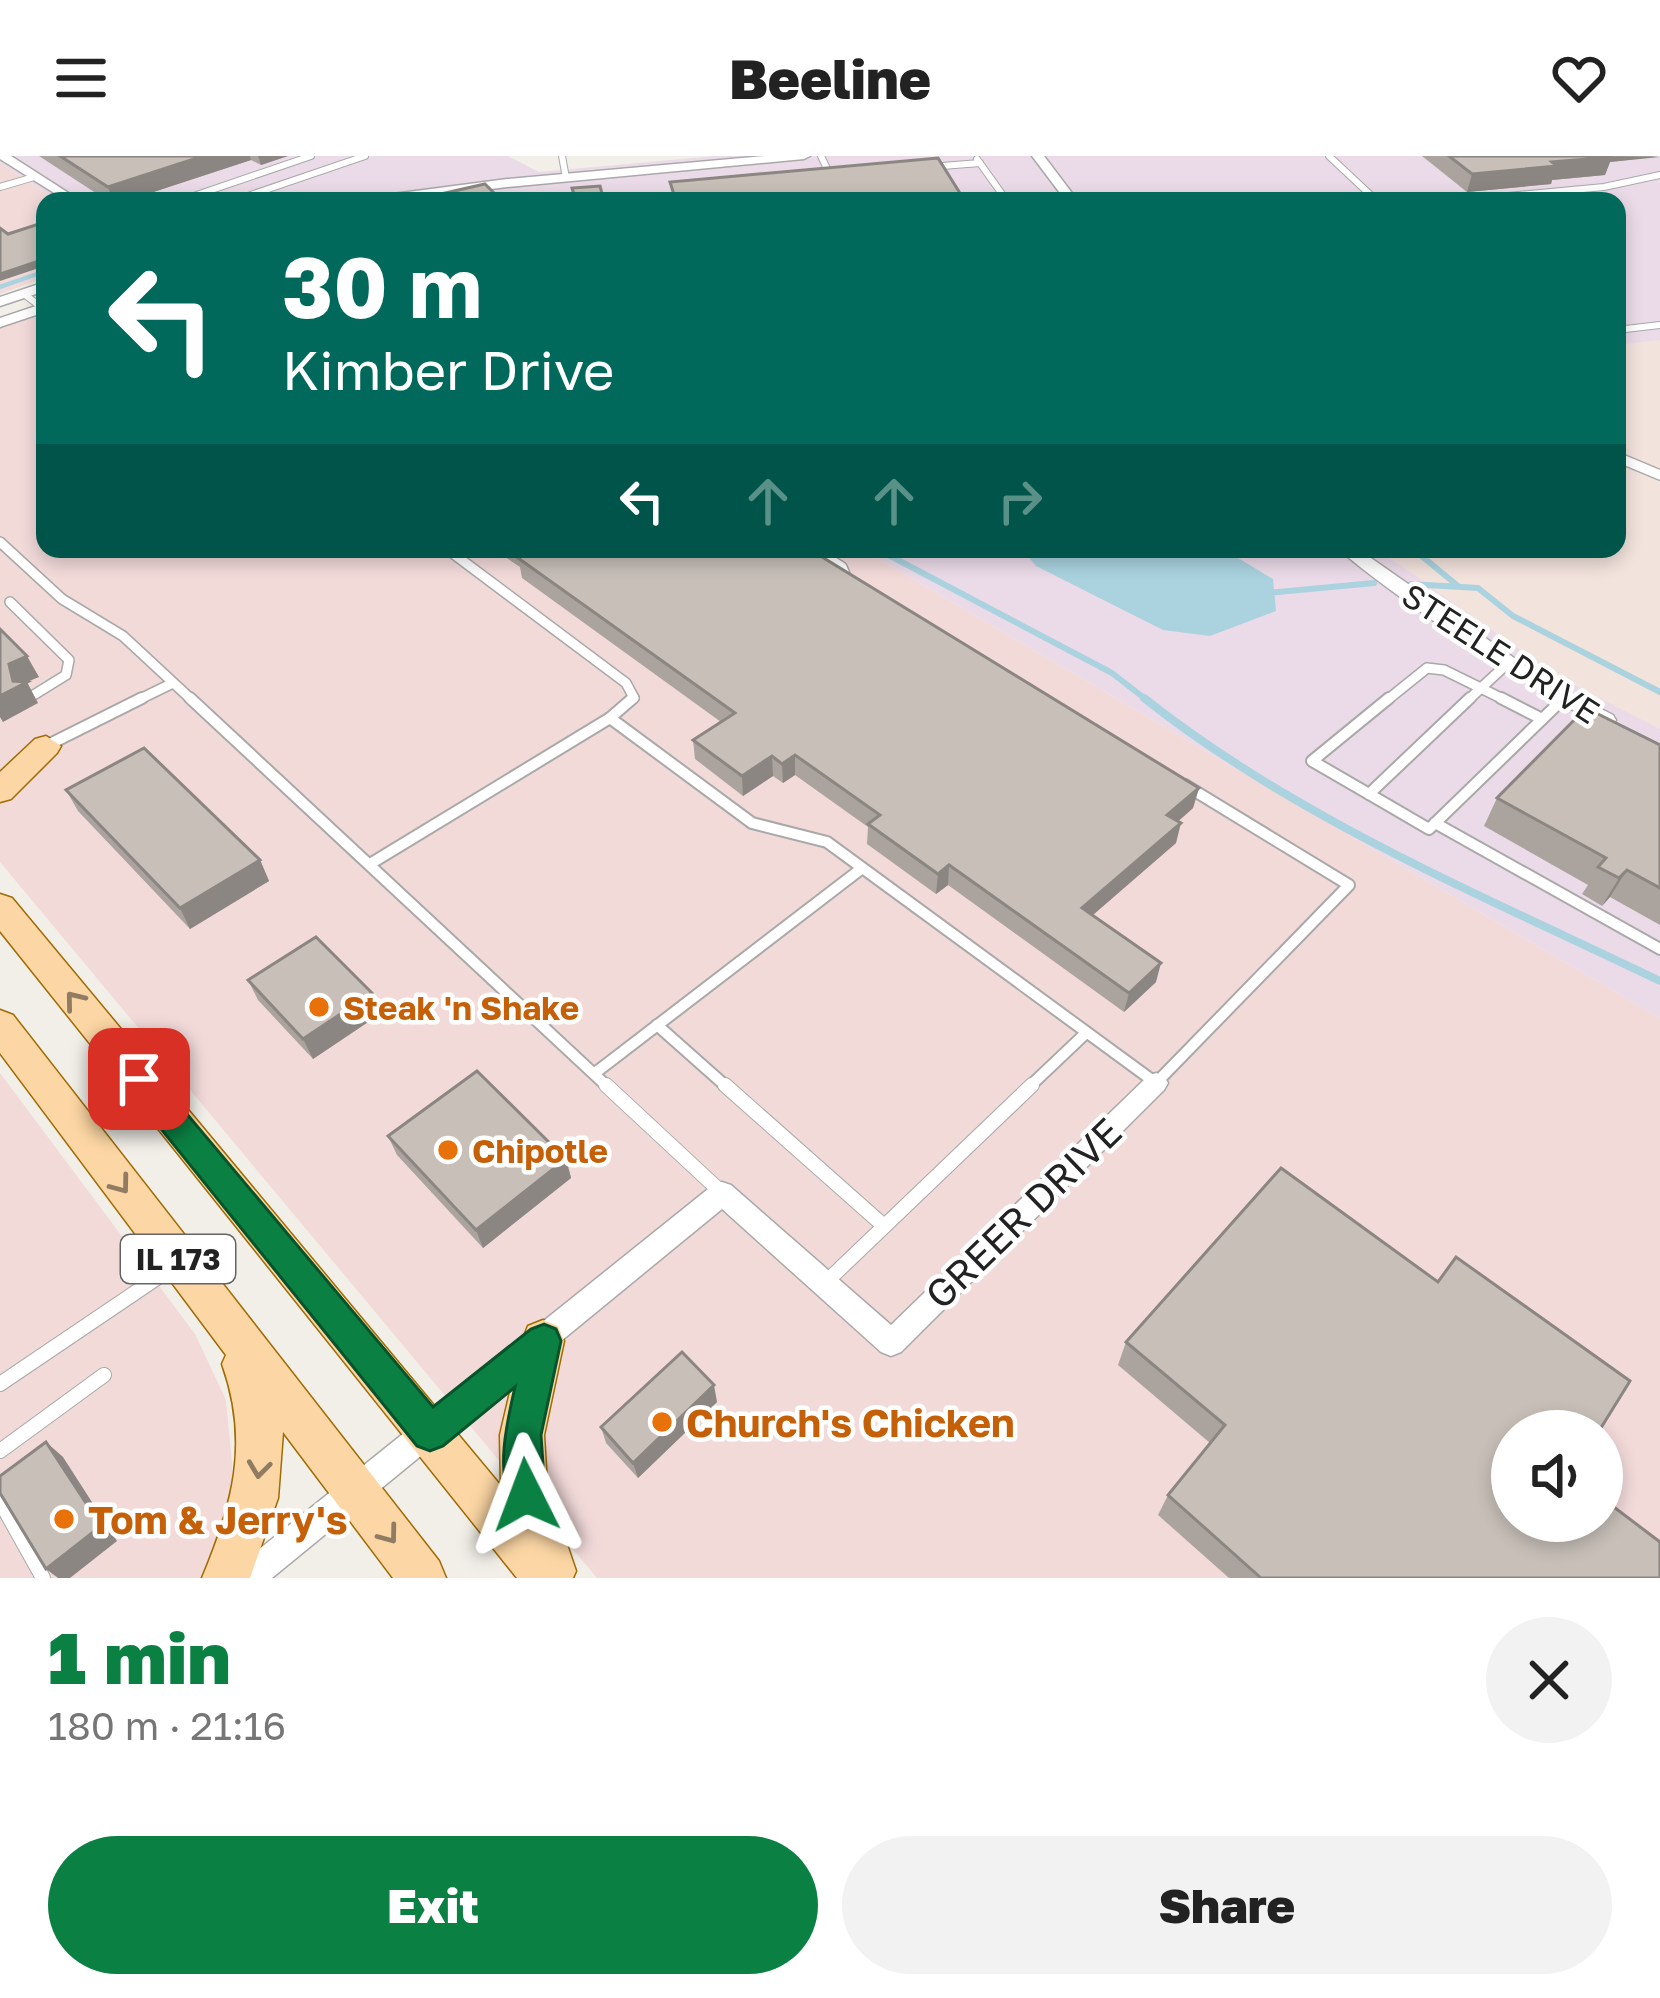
<!DOCTYPE html>
<meta charset="utf-8">
<style>
:root{--surface:#fff;--page:#f2f2f2;--text:#222;--muted:#767676;--accent:#0b8043}
body{margin:0;font-family:"Golos Text",sans-serif;background:var(--page);color:var(--text);height:100vh;display:flex;flex-direction:column;font-size:45px;white-space:nowrap}
*{box-sizing:border-box;margin:0}
p{font-size:39px;color:var(--muted)}
.icon{flex:none;width:66px;height:66px;fill:none;stroke:currentColor;stroke-width:2;stroke-linecap:round;stroke-linejoin:round}
.map{position:relative;height:1422px;overflow:hidden}
.details{display:flex;flex-direction:column;background:var(--surface);flex:1}
.details>*{flex:none}
.banner{position:absolute;left:36px;top:36px;width:1590px;height:366px;border-radius:24px;box-shadow:0 6px 18px #0003;background:#00695c;color:#fff;overflow:hidden}
.tools{position:absolute;left:1491px;top:1254px;display:grid;gap:24px}
.tools a{display:grid;place-items:center;width:132px;height:132px;border-radius:50%;background:var(--surface);box-shadow:0 6px 18px #0003;font-size:60px}
.pin{position:absolute;display:grid;place-items:center;width:102px;height:102px;color:#fff;margin:-51px;border-radius:24px;box-shadow:0 6px 18px #0006}
.me{position:absolute;width:132px;margin:-66px;rotate:357deg;stroke-linejoin:round;filter:drop-shadow(0 0 9px #0008)}
.turn{display:flex;align-items:center;gap:42px;height:252px;padding:0 48px;font-size:54px}
.turn .icon{width:156px;height:156px;stroke-width:2.5}
.turn b{display:block;font-size:84px;line-height:102px}
.lanes{display:flex;align-items:center;height:114px;padding:0 48px;background:#0003;justify-content:center;gap:60px;direction:ltr}
.lanes .off{opacity:.35}
.round{display:grid;place-items:center;flex:none;width:126px;height:126px;border-radius:63px;background:var(--page)}
.head{display:flex;align-items:center;justify-content:space-between;height:204px;padding:0 48px}
h1{font-size:72px;font-weight:800;line-height:90px;color:var(--accent)}
.cta{display:flex;gap:24px;margin-top:auto;padding:24px 48px}
.cta a{flex:1;height:138px;border-radius:72px;background:var(--accent);color:#fff;font-size:48px;font-weight:800;line-height:138px;text-align:center}
.cta a+a{background:var(--page);color:var(--text)}
header{display:flex;justify-content:space-between;align-items:center;height:156px;padding:0 48px;background:var(--surface);font-size:54px;font-weight:800}
.map>svg:first-child{display:block}
.commercial{fill:#f2dad9;fill-rule:evenodd}
.industrial{fill:#ebdbe8}
.military{fill:#f3e3dd}
.water{fill:#aad3df}
.lines{fill:none;stroke-linecap:round;stroke-linejoin:round}
.stream-far2{stroke:#aad3df;stroke-width:4.5}
.stream-far1{stroke:#aad3df;stroke-width:6}
.stream{stroke:#aad3df;stroke-width:8}
.service-far3-casing{stroke:#a9a9a9;stroke-width:8}
.service-far2-casing{stroke:#a9a9a9;stroke-width:12}
.service-far1-casing{stroke:#a9a9a9;stroke-width:14}
.service-casing{stroke:#a9a9a9;stroke-width:16}
.minor-casing{stroke:#a9a9a9;stroke-width:3}
.primary-casing{stroke:#a06b00;stroke-width:3}
.service-far3{stroke:#fff;stroke-width:6}
.service-far2{stroke:#fff;stroke-width:9}
.service-far1{stroke:#fff;stroke-width:10}
.service{stroke:#fff;stroke-width:14}
.minor{fill:#fff;fill-rule:evenodd}
.primary{fill:#fcd6a4;fill-rule:evenodd}
.wall{fill:#aba49e}
.shaded-wall{fill:#8b8681}
.building{fill:#c7bfb8;stroke:#8b8681;stroke-width:3}
.oneway{stroke:#8f7c63}
.route{fill:#0b8043;stroke:#07532c;stroke-width:3}
.food-dot{fill:#e8710a;stroke:#fff;stroke-width:4.5}
.labels{text-anchor:middle;dominant-baseline:central;stroke-width:9;stroke-linejoin:round;paint-order:stroke}
.shield{fill:#fff;stroke:#646464;stroke-width:3}
.shield-label{font-size:30px;font-weight:bold;fill:#222}
.street-label{font-size:33px;fill:#222;stroke:#fff}
.food-label{font-size:33px;font-weight:bold;fill:#c56008;stroke:#fff;text-anchor:start}
.near-street-label{font-size:39px;fill:#222;stroke:#fff}
.near-food-label{font-size:39px;font-weight:bold;fill:#c56008;stroke:#fff;text-anchor:start}
</style>
<header><svg class="icon" aria-label="menu" viewBox="0 0 24 24"><path d="M4 6h16M4 12h16M4 18h16"/></svg>Beeline<svg class="icon" aria-label="heart" viewBox="0 0 24 24"><path d="M12 20l-8-8c-3-5 5-10 8-4 3-6 11-1 8 4z"/></svg></header>
<div class="map">
<svg width="1660" height="1422" viewBox="0 0 1660 1422">
<rect width="100%" height="100%" fill="#f2efe9"/>
<g class="commercial">
<polygon points="0,7 58,45 45,45 45,122 0,138"/>
<path d="M45,155V393H862L1660,862V1422H597L0,706V171ZM1512,1275H1602V1365H1512Z"/>
<polygon points="0,917 195,1178 226,1244 233,1318 215,1396 222,1422 0,1422"/>
</g>
<polygon class="industrial" points="0,0 508,0 539,16 715,0 1660,0 1660,862 862,393 1617,393 1617,45 58,45 0,7"/>
<polygon class="military" points="1660,184 1660,573 1560,522 1377,393 1617,393 1617,189"/>
<polygon class="water" points="1022,393 1223,393 1273,423 1276,455 1210,480 1163,474 1036,410"/>
<g class="lines">
<polyline class="stream-far2" points="0,131 40,117"/>
<g class="stream-far1">
<polyline points="877,393 1112,517 1148,545"/>
<polyline points="1413,393 1458,430"/>
<polyline points="1411,428 1478,432 1513,460 1660,536"/>
<polyline points="1268,437 1374,427"/>
</g>
<path class="stream" d="M1144,542C1298,664 1484,740 1660,825"/>
<defs>
<g id="service-far3">
<polyline points="562,0 566,22"/>
<polyline points="821,0 830,19"/>
<polyline points="1329,0 1377,45"/>
<polyline points="977,3 1007,45"/>
<polyline points="929,11 980,7"/>
<polyline points="0,31 34,21"/>
<polyline points="179,45 311,0"/>
<polyline points="233,45 365,0"/>
<polyline points="1021,45 1068,41"/>
<polyline points="1455,45 1604,31 1660,19"/>
<polyline points="24,138 45,154"/>
<polyline points="1617,174 1660,169"/>
</g>
<g id="service-far2">
<polyline points="1617,301 1660,319"/>
<polyline points="0,386 62,443 123,480 193,545"/>
<polyline points="447,393 626,527 634,542 630,545"/>
<polyline points="814,393 842,411 847,423"/>
<polyline points="10,446 69,504 66,519 32,540"/>
<polyline points="136,545 173,527"/>
<polyline points="1386,545 1427,512 1444,514 1507,545"/>
<polyline points="1467,545 1508,507"/>
<polyline points="1560,545 1564,542"/>
</g>
<g id="service-far1">
<polyline points="190,542 609,932"/>
<polyline points="1470,542 1369,638 1429,673 1564,542"/>
<polyline points="1501,542 1542,563"/>
<polyline points="610,562 752,667 827,686 1156,927 1349,729 1185,629"/>
<polyline points="46,590 142,542"/>
<polyline points="1369,638 1312,605 1389,542"/>
<polyline points="1435,667 1660,793"/>
<polyline points="370,708 610,562 633,542"/>
<polyline points="657,869 728,932"/>
<polyline points="595,917 861,713"/>
<polyline points="1028,932 1086,877"/>
</g>
<g id="service">
<polyline points="606,929 720,1035"/>
<polyline points="725,929 884,1070"/>
<polyline points="824,1128 1032,929"/>
<polyline points="0,1228 173,1111"/>
<polyline points="0,1295 104,1219"/>
<polyline points="0,1345 43,1422"/>
</g>
<g id="minor">
<polygon points="0,0 11,0 81,45 67,45 0,3"/>
<polygon points="765,0 810,0 804,3 507,31 398,45 364,45 370,41 507,23"/>
<polygon points="1032,0 1044,0 1078,45 1066,45"/>
<polygon points="45,126 45,135 0,150 0,141"/>
<polygon points="45,147 45,156 0,171 0,162"/>
<path d="M1339,393H1358L1550,527L1613,559L1616,564L1613,569C1582,573 1368,422 1339,393Z"/>
<polygon points="1156,917 1164,920 1168,927 1164,934 901,1196 891,1200 881,1196 722,1053 272,1422 233,1422 237,1411 713,1029 722,1026 731,1029 891,1169 1148,920"/>
</g>
<g id="primary">
<polygon points="46,580 61,590 57,597 11,643 0,646 0,616 35,583"/>
<polygon points="0,738 12,742 501,1330 500,1279 522,1185 528,1170 543,1164 558,1170 564,1185 544,1279 547,1330 576,1415 573,1422 517,1422 0,775"/>
<path d="M0,854L13,859L439,1405L446,1422H393L283,1276L278,1342L250,1422H202C233,1348 250,1286 222,1208L226,1199L0,897Z"/>
</g>
</defs>
<use href="#service-far3" class="service-far3-casing"/>
<use href="#service-far2" class="service-far2-casing"/>
<use href="#service-far1" class="service-far1-casing"/>
<use href="#service" class="service-casing"/>
<use href="#minor" class="minor-casing"/>
<use href="#primary" class="primary-casing"/>
<use href="#service-far3" class="service-far3"/>
<use href="#service-far2" class="service-far2"/>
<use href="#service-far1" class="service-far1"/>
<use href="#service" class="service"/>
<use href="#minor" class="minor"/>
<use href="#primary" class="primary"/>
</g>
<g class="wall">
<polygon points="39,0 288,0 261,9 251,4 126,45 108,45"/>
<polygon points="1422,0 1660,0 1610,6 1605,19 1552,24 1551,28 1467,36"/>
<polygon points="493,393 809,393 1199,632 1193,652 1178,665 1176,687 1092,759 1156,826 1124,856 948,729 936,738 867,688 868,671 795,619 783,627 773,620 743,640 695,603 693,584 721,566 522,422 520,411"/>
<polygon points="1660,589 1660,769 1610,741 1602,750 1582,738 1588,729 1484,670 1497,642"/>
<polygon points="66,634 260,704 269,725 190,773 78,655"/>
<polygon points="248,824 372,837 380,858 313,903 258,844"/>
<polygon points="388,980 566,1003 571,1022 483,1092 397,999"/>
<polygon points="1126,1186 1512,1275 1660,1422 1229,1422 1158,1359 1168,1339 1210,1287 1118,1209"/>
<polygon points="717,1246 638,1322 606,1287 601,1271"/>
</g>
<g class="shaded-wall">
<polygon points="203,0 250,0 251,4 126,45 113,45 108,31"/>
<polygon points="258,0 288,0 261,9"/>
<polygon points="1593,0 1660,1 1610,6 1605,19 1552,24 1551,28 1467,36 1472,18"/>
<polygon points="45,103 45,110 0,125 0,118"/>
<polygon points="27,500 39,521 27,526 38,547 3,566 0,561 0,540 13,525 9,508"/>
<polygon points="795,599 795,619 783,627 782,608"/>
<polygon points="772,600 773,620 743,640 742,620"/>
<polygon points="1199,632 1193,652 1163,679 1167,659"/>
<polygon points="1181,667 1176,687 1078,772 1082,752"/>
<polygon points="260,704 269,725 190,773 180,752"/>
<polygon points="949,709 948,729 936,738 938,718"/>
<polygon points="1627,714 1610,741 1602,750 1619,722"/>
<polygon points="1161,807 1156,826 1124,856 1129,837"/>
<polygon points="372,837 380,858 313,903 303,883"/>
<polygon points="566,1003 571,1022 483,1092 476,1074"/>
<polygon points="714,1229 717,1246 638,1322 633,1307"/>
<polygon points="46,1286 63,1301 117,1385 70,1422 58,1422 46,1413"/>
</g>
<g class="building">
<polygon points="60,0 203,0 108,31"/>
<polygon points="1449,0 1611,0 1612,1 1552,6 1557,10 1472,18"/>
<polygon points="938,2 963,42 988,39 992,45 676,45 670,26"/>
<polygon points="485,28 502,45 410,45"/>
<polygon points="600,30 604,45 576,45 572,32"/>
<polygon points="45,66 45,103 0,118 0,72 8,78"/>
<polygon points="518,393 809,393 1199,632 1167,659 1181,667 1082,752 1161,807 1129,837 949,709 938,718 868,668 880,659 795,599 782,608 772,600 742,620 693,584 735,557 518,402 526,398"/>
<polygon points="0,473 27,500 9,508 13,525 27,526 0,540"/>
<polygon points="1586,552 1660,589 1660,732 1627,714 1619,722 1598,711 1606,702 1497,642"/>
<polygon points="144,592 260,704 180,752 66,634"/>
<polygon points="316,781 372,837 303,883 248,824"/>
<polygon points="477,915 566,1003 476,1074 388,980"/>
<polygon points="1281,1012 1438,1126 1456,1101 1630,1225 1599,1275 1512,1275 1512,1365 1602,1365 1602,1342 1660,1386 1660,1422 1261,1422 1168,1339 1225,1269 1126,1186"/>
<polygon points="682,1196 714,1229 633,1307 601,1271"/>
<polygon points="46,1286 101,1370 46,1413 0,1337 0,1320"/>
</g>
<defs><path id="oneway-chevron" d="M-2-3.5L2.5 0L-2 3.5" fill="none" stroke-width="1.6" stroke-linecap="round" stroke-linejoin="round" transform="scale(3)"/></defs>
<g class="oneway">
<use href="#oneway-chevron" transform="translate(74 844) rotate(-129)"/>
<use href="#oneway-chevron" transform="translate(121 1029) rotate(53)"/>
<use href="#oneway-chevron" transform="translate(259 1313) rotate(97)"/>
<use href="#oneway-chevron" transform="translate(389 1379) rotate(53)"/>
</g>
<path class="route" d="M139,910L150,914L433,1251L531,1173L544,1168L556,1173L561,1185L541,1279L545,1339L539,1352L526,1358L512,1352C496,1314 506,1270 515,1231L443,1290L430,1295L417,1290L128,932L123,923L128,914Z"/>
<g class="food-dot">
<circle cx="319" cy="851" r="12"/>
<circle cx="448" cy="994" r="12"/>
<circle cx="662" cy="1266" r="12"/>
<circle cx="64" cy="1363" r="12"/>
</g>
<g class="labels">
<rect class="shield" x="121" y="1079" width="114" height="48" rx="9"/>
<g class="shield-label">
<text x="178" y="1103">IL 173</text>
</g>
<g class="street-label">
<text transform="translate(1501 497) rotate(33)">STEELE DRIVE</text>
</g>
<g class="food-label">
<text x="343" y="851">Steak 'n Shake</text>
<text x="472" y="994">Chipotle</text>
</g>
<g class="near-street-label">
<text transform="translate(1023 1057) rotate(-44)">GREER DRIVE</text>
</g>
<g class="near-food-label">
<text x="686" y="1266">Church's Chicken</text>
<text x="88" y="1363">Tom &amp; Jerry's</text>
</g>
</g>
</svg>
<div class="tools">
<a><svg class="icon" aria-label="sound" viewBox="0 0 24 24"><path d="M4 9h4l5-4v14l-5-4H4zM17 9q2 3 0 6"/></svg></a>
</div>
<div class="pin" style="left:139px;top:923px;background:#d93025"><svg class="icon" aria-label="arrive" viewBox="0 0 24 24"><path d="M6 21V4h12l-3 4 3 4H6"/></svg></div>
<svg class="me" style="left:526px;top:1339px" viewBox="-20 -20 40 40"><path d="M0-17L14 15 0 8-14 15z" fill="#0b8043" stroke="#fff" stroke-width="4"/></svg>
<div class="banner">
<div class="turn"><svg class="icon" aria-label="left" viewBox="0 0 24 24"><path d="M17 20v-9H6M10 6l-5 5 5 5"/></svg><div><b>30 m</b>Kimber Drive</div></div>
<div class="lanes"><svg class="icon" aria-label="left" viewBox="0 0 24 24"><path d="M17 20v-9H6M10 6l-5 5 5 5"/></svg><svg class="icon off" aria-label="ahead" viewBox="0 0 24 24"><path d="M12 20V5M6 11l6-6 6 6"/></svg><svg class="icon off" aria-label="ahead" viewBox="0 0 24 24"><path d="M12 20V5M6 11l6-6 6 6"/></svg><svg class="icon off" aria-label="right" viewBox="0 0 24 24"><path d="M7 20v-9h11M14 6l5 5-5 5"/></svg></div>
</div>
</div>
<section class="details">
<div class="head"><div><h1>1 min</h1><p>180 m · 21:16</p></div><a class="round"><svg class="icon" aria-label="close" viewBox="0 0 24 24"><path d="M6 6l12 12M18 6L6 18"/></svg></a></div>
<div class="cta"><a>Exit</a><a>Share</a></div>
</section>
